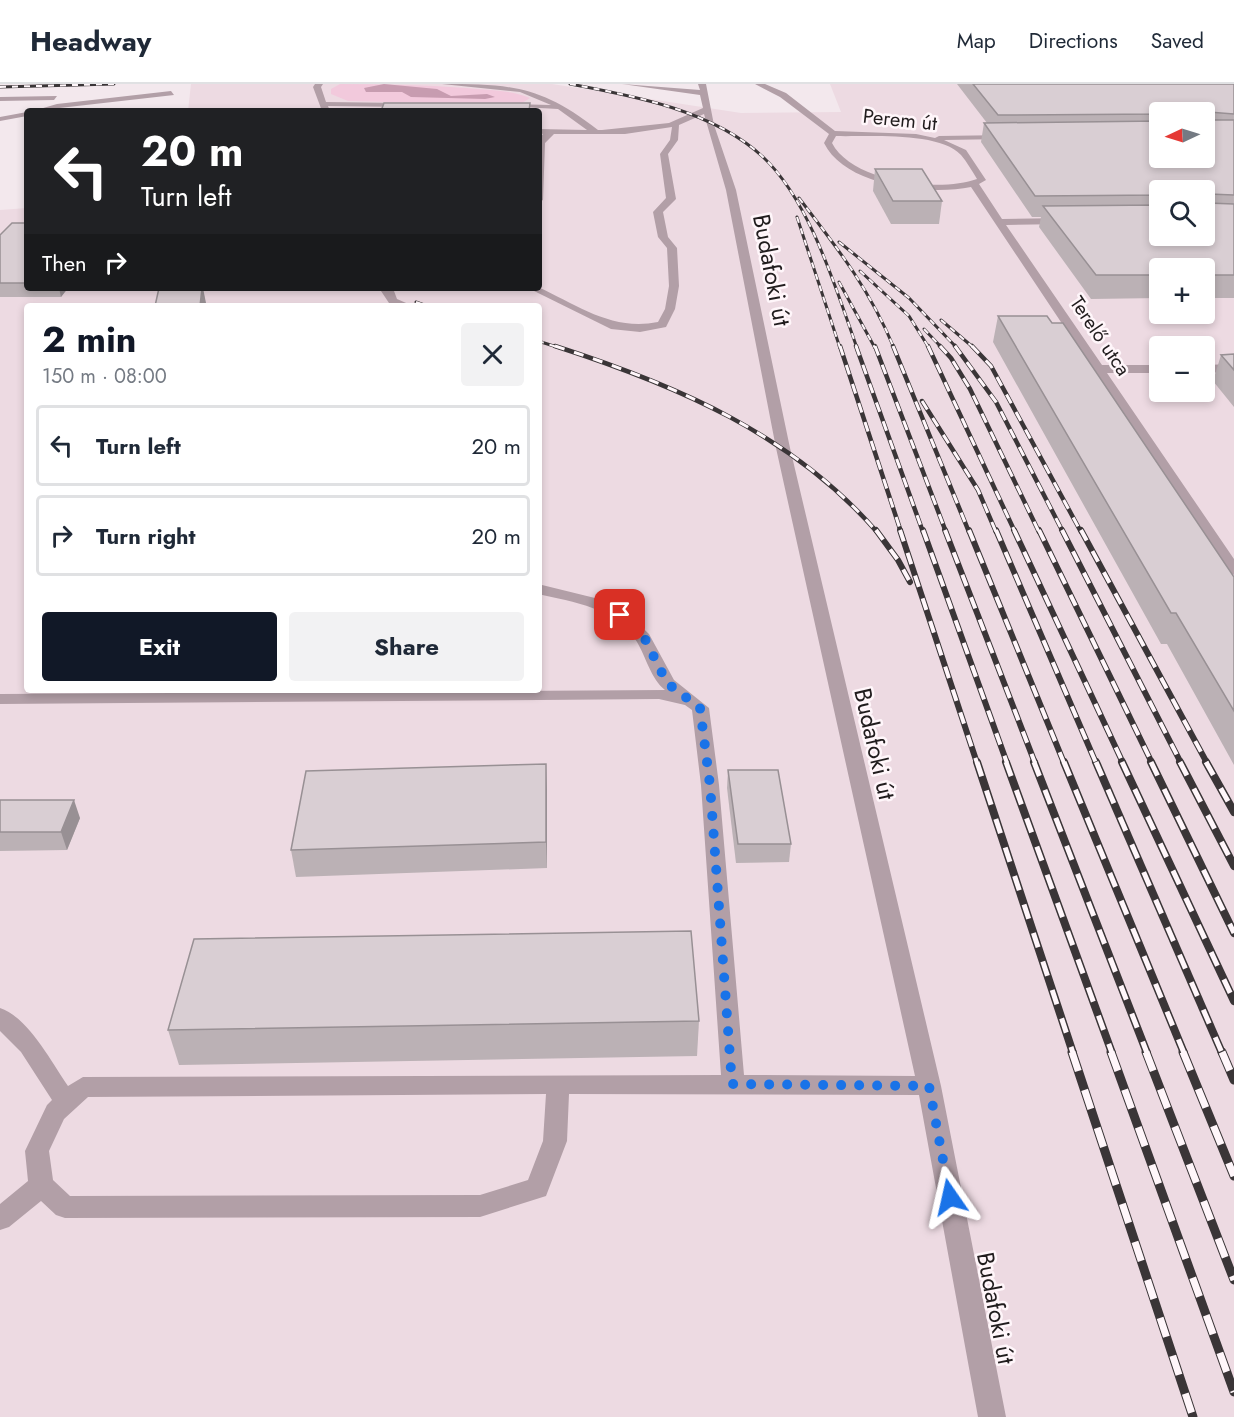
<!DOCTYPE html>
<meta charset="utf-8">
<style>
:root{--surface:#fff;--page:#f2f2f3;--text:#1f2937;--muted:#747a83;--line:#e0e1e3;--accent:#111827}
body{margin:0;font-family:Jost,sans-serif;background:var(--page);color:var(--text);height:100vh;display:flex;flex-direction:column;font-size:22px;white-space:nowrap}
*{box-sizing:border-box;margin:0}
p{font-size:20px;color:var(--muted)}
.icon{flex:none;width:33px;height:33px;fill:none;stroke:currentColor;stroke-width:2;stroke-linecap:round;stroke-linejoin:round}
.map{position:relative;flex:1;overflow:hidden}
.side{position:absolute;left:24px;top:219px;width:518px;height:390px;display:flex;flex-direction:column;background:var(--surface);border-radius:6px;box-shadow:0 3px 9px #0003}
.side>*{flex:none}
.guide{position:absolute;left:24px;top:24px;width:518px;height:183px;border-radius:6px;box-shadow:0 3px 9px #0003;background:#202124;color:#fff;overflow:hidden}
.needle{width:39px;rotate:266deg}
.fabs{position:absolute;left:1149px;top:18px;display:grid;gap:12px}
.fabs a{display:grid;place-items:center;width:66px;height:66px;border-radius:6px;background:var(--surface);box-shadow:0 3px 9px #0003;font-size:30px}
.pin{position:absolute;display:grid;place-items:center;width:51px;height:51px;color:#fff;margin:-26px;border-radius:12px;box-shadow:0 3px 9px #0006}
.me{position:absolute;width:66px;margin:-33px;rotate:349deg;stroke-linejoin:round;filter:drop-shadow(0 0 4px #0008)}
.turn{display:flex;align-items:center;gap:21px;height:126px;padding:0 18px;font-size:27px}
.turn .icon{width:78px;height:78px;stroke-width:2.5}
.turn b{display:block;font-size:42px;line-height:51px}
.then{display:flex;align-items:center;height:57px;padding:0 18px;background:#0003;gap:12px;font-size:22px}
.round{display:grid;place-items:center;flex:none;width:63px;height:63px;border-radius:6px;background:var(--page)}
.summary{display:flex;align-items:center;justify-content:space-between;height:102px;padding:0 18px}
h1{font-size:36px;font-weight:700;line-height:45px;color:var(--accent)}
.cta{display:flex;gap:12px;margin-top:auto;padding:12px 18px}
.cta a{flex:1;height:69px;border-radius:6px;background:var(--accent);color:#fff;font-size:24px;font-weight:700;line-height:69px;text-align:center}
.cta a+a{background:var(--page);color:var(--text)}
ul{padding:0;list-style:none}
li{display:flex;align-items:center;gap:18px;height:81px;margin:0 12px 9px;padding:0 6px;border:3px solid var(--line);border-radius:6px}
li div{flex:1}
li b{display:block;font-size:22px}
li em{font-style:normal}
header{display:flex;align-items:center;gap:36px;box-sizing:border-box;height:84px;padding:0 30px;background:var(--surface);border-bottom:2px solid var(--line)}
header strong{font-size:28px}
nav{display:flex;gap:33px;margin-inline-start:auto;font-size:21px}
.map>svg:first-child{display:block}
.built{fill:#eddae2;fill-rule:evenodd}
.green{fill:#f2c9dc}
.water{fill:#c79cb0}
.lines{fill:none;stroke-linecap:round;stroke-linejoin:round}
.minor{fill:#b29fa7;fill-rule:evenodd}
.rail-far4-casing{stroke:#3a3537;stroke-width:3}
.rail-far3-casing{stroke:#3a3537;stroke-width:4.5}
.rail-far2-casing{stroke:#3a3537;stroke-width:6}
.rail-far1-casing{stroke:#3a3537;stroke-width:8}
.rail-casing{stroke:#3a3537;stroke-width:9}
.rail-far4{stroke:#fff6fa;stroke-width:2;stroke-dasharray:6;stroke-linecap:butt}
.rail-far3{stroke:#fff6fa;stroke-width:3;stroke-dasharray:10;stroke-linecap:butt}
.rail-far2{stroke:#fff6fa;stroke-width:4;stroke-dasharray:12;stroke-linecap:butt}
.rail-far1{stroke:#fff6fa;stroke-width:5;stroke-dasharray:15;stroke-linecap:butt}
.rail{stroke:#fff6fa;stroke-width:7;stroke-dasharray:20;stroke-linecap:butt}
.wall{fill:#bbb1b5;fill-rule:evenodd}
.shaded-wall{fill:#989094}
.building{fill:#d9ced3;stroke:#989094;stroke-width:1.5}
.route{stroke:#1a73e8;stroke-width:10;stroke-dasharray:0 18}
.labels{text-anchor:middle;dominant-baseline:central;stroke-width:5;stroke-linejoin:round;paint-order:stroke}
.far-street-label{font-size:20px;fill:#201c1d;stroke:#fff6fa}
.street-label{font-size:24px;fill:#201c1d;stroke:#fff6fa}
</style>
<header>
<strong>Headway</strong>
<nav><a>Map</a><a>Directions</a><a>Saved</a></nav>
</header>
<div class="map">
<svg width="1234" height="1333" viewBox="0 0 1234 1333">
<rect width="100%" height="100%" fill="#f3e8ed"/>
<path class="built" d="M191,0H552L741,29L841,28L830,0H1234V1333H0V126L27,124V204H538V27H188ZM1160,28H1204V74H1160ZM1160,106H1204V152H1160ZM1160,184H1204V230H1160ZM27,222H538V606H27ZM1160,262H1204V308H1160Z"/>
<path class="green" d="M340,0C382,0 424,1 466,4C487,6 511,6 530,14L522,19L507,21L348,17L331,10V5Z"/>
<polygon class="water" points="384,0 437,5 451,12 487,10 495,13 485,15 411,13 402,8 366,8 364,4"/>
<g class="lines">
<g class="minor">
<polygon points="315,0 323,0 321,3 326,18 408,19 412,21 408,23 328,22 330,27 322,27 313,3"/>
<path d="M442,0C512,0 541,2 598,46H602L669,39L703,24L700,11L622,0L700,6L698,0H706L714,41L736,106L790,364L941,1002L1006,1333H978L919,1011L569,1010L567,1057L546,1112L480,1133L65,1134L56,1131L41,1117L9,1143L0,1146V1120L28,1097L25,1067L47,1021L52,1016L21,968L0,947V924C28,933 52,979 68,1002L83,993L721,991L701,701L692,626L685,621L659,615L0,620V610L665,606C651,595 646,573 637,558C617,524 573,518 538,510V500L599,515L626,528L649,550L674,596L709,624L719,701L744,991L915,992L776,364L726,106L704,30L679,41L678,56L668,70L676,115L663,128L668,153L677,164L679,202L675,225L666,243L640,248L611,245L528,204L538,203C579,222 612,247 658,238L665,225L669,202L667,164L658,153L653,128L666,114L660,70L670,56L672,43L625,50H554L545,59L543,116L538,119V56L543,50L538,49V45L587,46L558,25L501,22L505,20L551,21L520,8ZM546,1010L543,1057L528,1096L480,1111L70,1112L53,1096L49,1067L64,1035L88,1013Z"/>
<path d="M755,0H765L786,9L835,47L916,50L935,54L939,52L1008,51L1005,55L944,56L966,66L986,96L979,100L1002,135L1065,134L1070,137L1065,140L1006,141L1102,281H1160V289H1107L1234,475V491L1226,486L971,103C928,112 845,102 824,59L829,50L780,13ZM836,52C866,53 939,47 961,71C967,78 972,87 977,95C939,109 852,98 832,59Z"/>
<polygon points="171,7 174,11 33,27 57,20"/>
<polygon points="57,12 54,16 0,17 0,13"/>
<polygon points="27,28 27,32 0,37 0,33"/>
<polygon points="379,204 412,204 407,207 394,207 397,215 413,222 389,219"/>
<polygon points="1234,280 1234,288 1204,289 1204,281"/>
</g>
<defs>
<g id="rail-far4">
<path d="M570,0C635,12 714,27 763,73C810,117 836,205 857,264"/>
<polyline points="0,3 114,0"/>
<path d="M799,114C838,165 869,204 894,264"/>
<polyline points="797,133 840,264"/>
<polyline points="839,158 909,214 957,264"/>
<polyline points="860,187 909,232 929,264"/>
<polyline points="839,198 875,264"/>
<polyline points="416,218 427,222"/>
<polyline points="941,236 974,264"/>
<polyline points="924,245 942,264"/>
<polyline points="538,257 560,264"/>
</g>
<g id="rail-far3">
<path d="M555,262C676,301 792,350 877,448"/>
<polyline points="840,262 901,448"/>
<polyline points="856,262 923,448"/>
<polyline points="875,262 946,448"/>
<polyline points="893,262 969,448"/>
<polyline points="928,262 1015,448"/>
<polyline points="940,262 951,274 970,305 1039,448"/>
<polyline points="955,262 996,318 1063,448"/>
<polyline points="972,262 991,282 1081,448"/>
<polyline points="922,317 978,406 996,448"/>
</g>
<g id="rail-far2">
<polyline points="876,446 898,476 910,498"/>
<polyline points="900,446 977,679"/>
<polyline points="923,446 1007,679"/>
<polyline points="945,446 1035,679"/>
<polyline points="969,446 1064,679"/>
<polyline points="996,446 1096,679"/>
<polyline points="1014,446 1123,679"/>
<polyline points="1039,446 1152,679"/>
<polyline points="1062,446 1181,679"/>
<polyline points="1081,446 1207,679"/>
</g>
<g id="rail-far1">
<polyline points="977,678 1073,969"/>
<polyline points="1006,678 1112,969"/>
<polyline points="1034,678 1147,969"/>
<polyline points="1064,678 1184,969"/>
<polyline points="1096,678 1222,969"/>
<polyline points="1122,678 1234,917"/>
<polyline points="1151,678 1234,849"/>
<polyline points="1180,678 1234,782"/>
<polyline points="1206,678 1234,728"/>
</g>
<g id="rail">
<polyline points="1072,968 1193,1333"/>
<polyline points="1111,968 1234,1308"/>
<polyline points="1146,968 1234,1196"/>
<polyline points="1183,968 1234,1092"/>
<polyline points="1222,968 1234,996"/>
</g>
</defs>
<use href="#rail-far4" class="rail-far4-casing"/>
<use href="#rail-far3" class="rail-far3-casing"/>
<use href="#rail-far2" class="rail-far2-casing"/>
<use href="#rail-far1" class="rail-far1-casing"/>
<use href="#rail" class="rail-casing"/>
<use href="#rail-far4" class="rail-far4"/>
<use href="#rail-far3" class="rail-far3"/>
<use href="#rail-far2" class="rail-far2"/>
<use href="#rail-far1" class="rail-far1"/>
<use href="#rail" class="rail"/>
</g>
<g class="wall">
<path d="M957,0H1234V214H1204V184H1160V214L1091,215L1039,143L1041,133H1032L981,58L984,39H987ZM1160,28H1204L1160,74ZM1160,106H1204L1160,152Z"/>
<polygon points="875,85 942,117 939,140 891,140 873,107"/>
<polygon points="27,139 27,204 68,204 61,213 0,213 0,151"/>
<polygon points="998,232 1052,239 1234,493 1234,681 1167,560 1161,560 993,258"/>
<polygon points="1234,270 1234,323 1213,297 1221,271"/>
<polygon points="728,686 791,760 789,778 736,779 727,704"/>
<polygon points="547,706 547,784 296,793 291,766"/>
<polygon points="0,716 80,734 67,766 0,767"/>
<polygon points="699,937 697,972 179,981 168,946"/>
</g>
<g class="shaded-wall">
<polygon points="59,204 68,204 61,213"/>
<polygon points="202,204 203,204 206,219 205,222 200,222"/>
<polygon points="546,680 547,706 547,784 546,758"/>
<polygon points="74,716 80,734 67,766 61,748"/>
</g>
<g class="building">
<polygon points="973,0 1234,0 1234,30 1209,28 1207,36 1234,36 1234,111 1209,110 1208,119 1234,120 1234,191 1204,191 1204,184 1160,184 1160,191 1096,191 1043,122 1160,121 1160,152 1204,152 1204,106 1160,106 1160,111 1035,112 984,39 1160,37 1160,74 1204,74 1204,28 1160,28 1160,30 998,31"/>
<polygon points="384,19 530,19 529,27 381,27"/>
<polygon points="875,85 922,85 942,117 893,117"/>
<polygon points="12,139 27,139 27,199 0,199 0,151"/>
<polygon points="159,204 202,204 200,222 155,222"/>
<polygon points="998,232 1047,232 1052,239 1063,239 1234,493 1234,627 1176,529 1171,529"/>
<polygon points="1234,270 1234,286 1221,271"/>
<polygon points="546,680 546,758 291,766 306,687"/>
<polygon points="728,686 778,686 791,760 738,760"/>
<polygon points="0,716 74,716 61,748 0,748"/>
<polygon points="691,847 699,937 168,946 194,855"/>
</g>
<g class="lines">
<polyline class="route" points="620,531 644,553 667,599 700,624 710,701 732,1000 929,1002 950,1113"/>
</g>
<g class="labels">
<g class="far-street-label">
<text transform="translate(900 36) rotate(6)">Perem út</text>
<text transform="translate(1100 252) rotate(56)">Terelő utca</text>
</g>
<g class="street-label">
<text transform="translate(772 186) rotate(79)">Budafoki út</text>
<text transform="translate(875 660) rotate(77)">Budafoki út</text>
<text transform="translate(996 1224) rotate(79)">Budafoki út</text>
</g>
</g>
</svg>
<div class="fabs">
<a><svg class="needle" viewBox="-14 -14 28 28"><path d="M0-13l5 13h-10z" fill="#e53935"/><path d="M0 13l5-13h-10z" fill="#747a83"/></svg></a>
<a><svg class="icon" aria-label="search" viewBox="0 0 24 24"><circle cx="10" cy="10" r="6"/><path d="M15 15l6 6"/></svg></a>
<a>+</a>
<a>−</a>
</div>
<div class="pin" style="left:620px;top:531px;background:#d93025"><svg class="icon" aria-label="arrive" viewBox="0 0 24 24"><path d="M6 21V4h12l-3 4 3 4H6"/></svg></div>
<svg class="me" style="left:950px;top:1113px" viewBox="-20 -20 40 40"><path d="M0-17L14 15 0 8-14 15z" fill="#1a73e8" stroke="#fff" stroke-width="4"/></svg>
<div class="guide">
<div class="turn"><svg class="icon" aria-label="left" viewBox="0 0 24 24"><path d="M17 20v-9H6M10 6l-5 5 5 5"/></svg><div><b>20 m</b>Turn left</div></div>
<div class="then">Then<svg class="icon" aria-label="right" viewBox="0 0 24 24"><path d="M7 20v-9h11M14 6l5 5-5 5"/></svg></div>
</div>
<section class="side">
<div class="summary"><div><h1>2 min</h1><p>150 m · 08:00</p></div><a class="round"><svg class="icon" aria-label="close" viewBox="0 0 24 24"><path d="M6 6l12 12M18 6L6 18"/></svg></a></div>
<ul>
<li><svg class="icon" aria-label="left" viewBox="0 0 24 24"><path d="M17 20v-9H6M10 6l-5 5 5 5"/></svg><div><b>Turn left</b></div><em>20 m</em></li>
<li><svg class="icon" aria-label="right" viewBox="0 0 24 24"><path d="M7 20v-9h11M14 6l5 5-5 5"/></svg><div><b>Turn right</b></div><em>20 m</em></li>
</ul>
<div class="cta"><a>Exit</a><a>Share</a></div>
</section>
</div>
